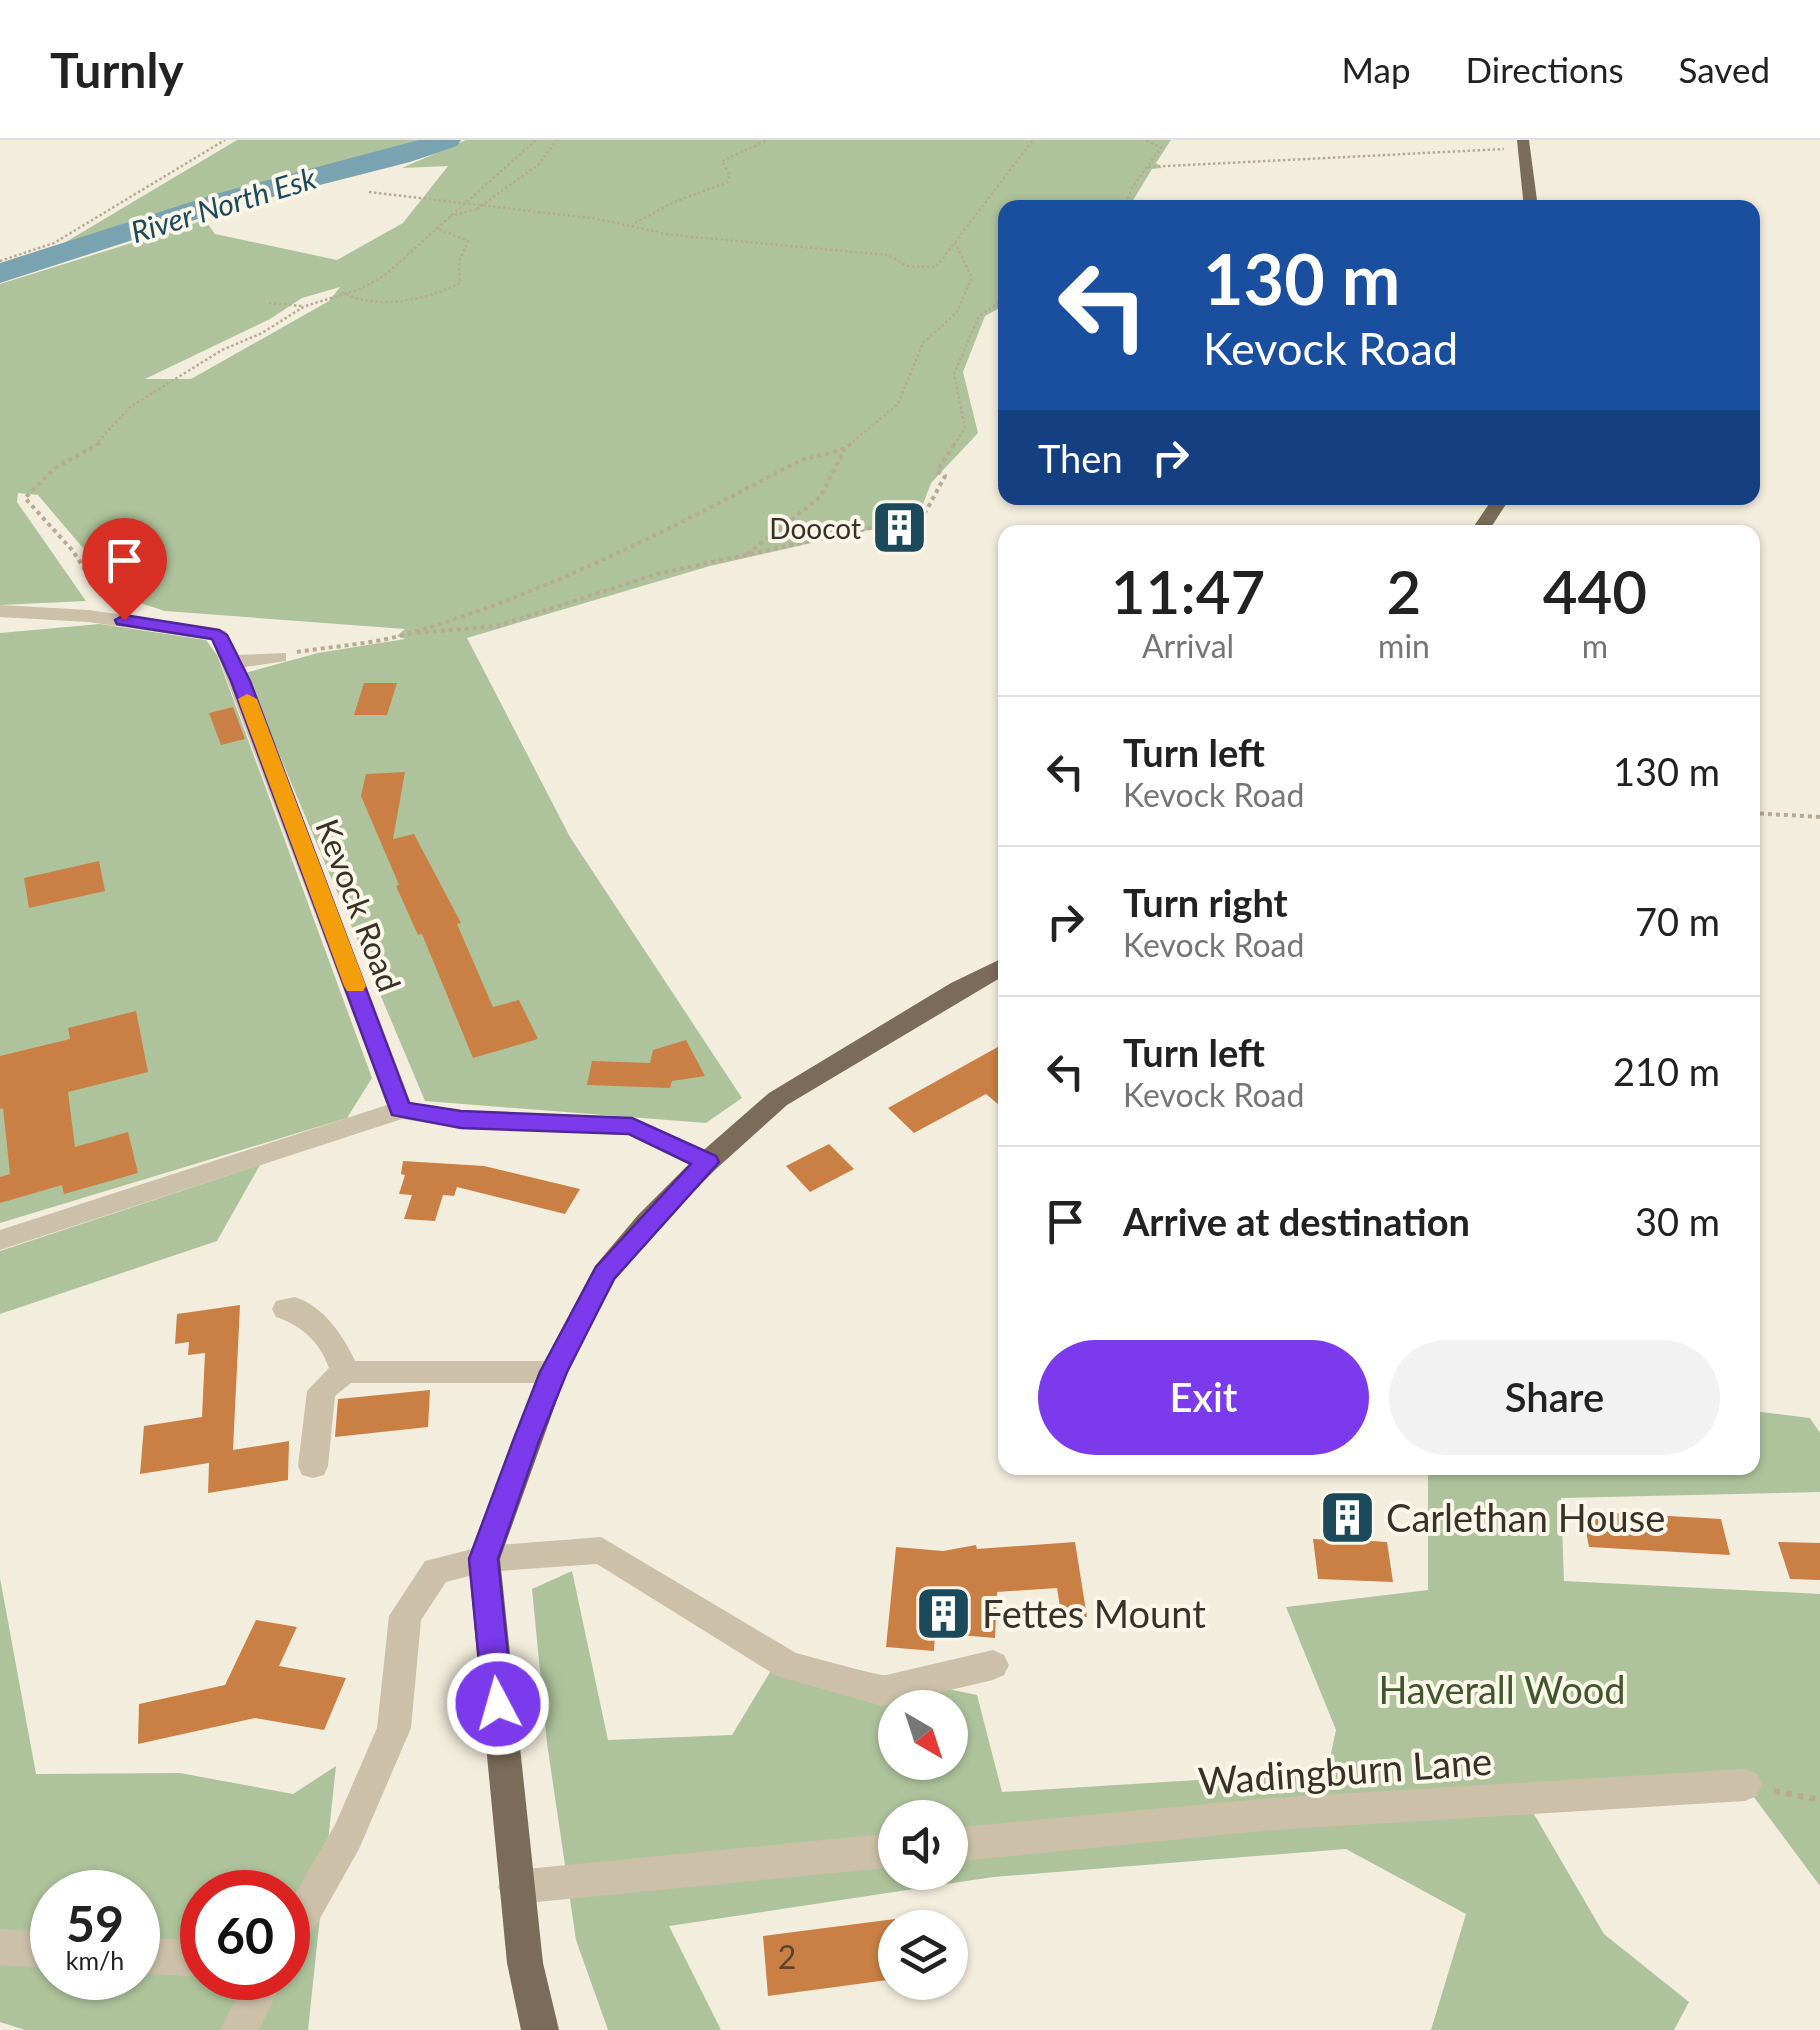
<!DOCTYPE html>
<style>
:root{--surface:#fff;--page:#f2f2f2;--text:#222;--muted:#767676;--line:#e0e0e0;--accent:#7c3aed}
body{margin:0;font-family:Lato,sans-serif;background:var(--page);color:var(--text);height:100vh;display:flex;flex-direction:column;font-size:38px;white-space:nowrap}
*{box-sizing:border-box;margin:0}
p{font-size:32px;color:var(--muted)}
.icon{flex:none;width:55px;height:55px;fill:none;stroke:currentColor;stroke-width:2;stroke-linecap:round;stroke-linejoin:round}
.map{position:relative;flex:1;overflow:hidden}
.drawer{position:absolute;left:998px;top:385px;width:762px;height:950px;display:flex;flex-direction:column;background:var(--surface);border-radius:20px;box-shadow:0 2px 8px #0004}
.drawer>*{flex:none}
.top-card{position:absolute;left:998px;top:60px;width:762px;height:305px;border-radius:20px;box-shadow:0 2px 8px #0004;background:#1a4fa0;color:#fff;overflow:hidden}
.needle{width:65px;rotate:141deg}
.tools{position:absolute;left:878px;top:1550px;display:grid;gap:20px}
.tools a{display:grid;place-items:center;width:90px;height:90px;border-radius:50%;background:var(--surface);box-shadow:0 2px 8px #0004;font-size:50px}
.speed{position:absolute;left:30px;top:1730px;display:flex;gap:20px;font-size:50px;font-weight:700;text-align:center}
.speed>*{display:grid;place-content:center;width:130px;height:130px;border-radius:50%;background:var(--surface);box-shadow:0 2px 8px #0004;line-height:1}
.speed small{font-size:25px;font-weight:400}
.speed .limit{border:15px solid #d22;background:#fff;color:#111}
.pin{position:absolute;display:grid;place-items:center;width:85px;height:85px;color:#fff;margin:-102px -42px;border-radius:50% 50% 50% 0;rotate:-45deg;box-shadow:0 0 10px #0007}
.pin .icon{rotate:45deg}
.me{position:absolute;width:110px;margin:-55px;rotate:354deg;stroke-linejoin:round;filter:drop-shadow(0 0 8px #0008)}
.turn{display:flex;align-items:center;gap:35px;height:210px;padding:0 40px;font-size:45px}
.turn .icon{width:130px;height:130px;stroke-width:2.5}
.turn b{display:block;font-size:70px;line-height:85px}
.then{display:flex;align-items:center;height:95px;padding:0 40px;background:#0003;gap:20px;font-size:38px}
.eta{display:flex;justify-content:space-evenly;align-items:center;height:170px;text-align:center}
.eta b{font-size:60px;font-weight:600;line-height:70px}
.cta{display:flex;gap:20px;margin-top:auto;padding:20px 40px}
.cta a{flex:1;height:115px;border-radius:60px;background:var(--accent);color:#fff;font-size:40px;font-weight:600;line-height:115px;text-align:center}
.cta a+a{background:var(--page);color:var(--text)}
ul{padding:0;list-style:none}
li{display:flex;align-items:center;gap:30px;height:150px;padding:0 40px;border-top:2px solid var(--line)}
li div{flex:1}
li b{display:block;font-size:38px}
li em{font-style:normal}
header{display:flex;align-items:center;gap:60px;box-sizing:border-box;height:140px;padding:0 50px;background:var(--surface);border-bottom:2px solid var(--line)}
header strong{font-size:48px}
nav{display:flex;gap:55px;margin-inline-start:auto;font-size:35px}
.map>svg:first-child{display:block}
.green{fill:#aec39c;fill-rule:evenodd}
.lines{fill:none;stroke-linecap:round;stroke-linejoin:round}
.river{fill:#7aa3b1;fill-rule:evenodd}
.building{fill:#ca8044}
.path-far2{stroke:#b8aa92;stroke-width:2.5;stroke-dasharray:2.5 2.5;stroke-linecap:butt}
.path-far1{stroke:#b8aa92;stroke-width:4;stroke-dasharray:4 4;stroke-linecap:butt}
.path{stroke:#b8aa92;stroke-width:6;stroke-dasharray:6 6;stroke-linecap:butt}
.minor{fill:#ccc0a8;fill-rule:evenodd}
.major{fill:#7b6b59;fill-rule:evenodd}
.route{fill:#7c3aed;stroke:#51269a;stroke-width:2.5}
.slow{fill:#f59e0b}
.labels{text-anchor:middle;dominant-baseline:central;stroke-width:8;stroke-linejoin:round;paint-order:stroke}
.far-poi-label{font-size:28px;fill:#383128;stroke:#faf6e9;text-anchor:end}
.far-water-label{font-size:30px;font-style:italic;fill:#1c4a5b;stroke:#faf6e9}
.street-label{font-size:32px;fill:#383128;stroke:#faf6e9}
.near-number-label{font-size:32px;fill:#5c452f}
.near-poi-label{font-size:38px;fill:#383128;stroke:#faf6e9;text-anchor:start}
.near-park-label{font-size:38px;fill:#3e572b;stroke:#faf6e9}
.near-street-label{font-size:38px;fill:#383128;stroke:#faf6e9}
</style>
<header>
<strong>Turnly</strong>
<nav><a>Map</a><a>Directions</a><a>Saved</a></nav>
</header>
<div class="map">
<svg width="1820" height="1890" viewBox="0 0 1820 1890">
<rect width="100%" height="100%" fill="#f3eddd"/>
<g class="green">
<polygon points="237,0 426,0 229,53 74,104 64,103"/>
<path d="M466,0H1171L1156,23L1162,28L1152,29L1129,67L1005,68V165L985,176L963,232L978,293L931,343L914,388L907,394H893L886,386L710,426L467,498L570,697L742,958L706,983L425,961L245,533L318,513L405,499L397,496L405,489L165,471L109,453L83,408L38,355L18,353L17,362L86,461L0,465V144L205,80L215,94L337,120L403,83L448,26L402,28ZM340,147L329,161L191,239H145L270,179L302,158Z"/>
<polygon points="100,484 206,500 217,515 372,938 347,978 0,1083 0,493"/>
<polygon points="260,1025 217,1101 0,1174 0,1111"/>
<path d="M1753,1271L1810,1278L1820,1293V1352L1561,1358L1564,1441L1820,1454V1746L1745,1645L1531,1669L1604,1794L1689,1862L1674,1890H1431L1466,1774L1346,1709L993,1737L669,1786L721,1890H608L576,1800L547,1603L532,1449L572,1431L608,1600L732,1595L781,1514L977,1555L1002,1652L1327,1632L1336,1590L1286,1467L1428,1450V1335L1444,1328H1752ZM895,1568H950V1622H895ZM895,1678H950V1732H895Z"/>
<path d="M0,1438L36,1634L180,1633L293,1654L336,1626L308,1890H25L0,1882ZM52,1752H138V1838H52ZM202,1752H288V1838H202Z"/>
</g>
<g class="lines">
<polygon class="river" points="419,0 461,0 457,6 410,22 241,65 0,143 0,123 219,53"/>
</g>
<g class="building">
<polygon points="364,543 397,543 387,575 354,575"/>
<polygon points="233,567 245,599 221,605 209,573"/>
<polygon points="405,632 393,699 414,694 461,783 457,784 493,867 519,860 538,899 473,918 422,794 418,795 396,746 399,745 361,656 366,634"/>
<polygon points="99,721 105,751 29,768 24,738"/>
<polygon points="136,871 148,932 68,952 75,1007 128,992 138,1033 64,1054 62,1045 0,1063 0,1037 10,1034 3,968 0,969 0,916 70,899 68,888"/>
<polygon points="686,900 705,936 672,941 670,948 587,945 592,921 650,923 653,910"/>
<polygon points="1005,903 1005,970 986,954 914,993 888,968"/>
<polygon points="829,1004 854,1029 810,1052 786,1026"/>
<polygon points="403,1021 484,1026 580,1049 565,1074 457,1047 454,1056 443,1055 435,1081 404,1079 412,1055 399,1054 405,1035 401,1034"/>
<polygon points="240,1165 233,1310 289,1301 288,1340 208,1353 209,1323 140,1334 144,1286 202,1277 205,1213 188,1215 189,1202 175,1204 177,1174"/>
<polygon points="430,1250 428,1287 335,1297 338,1259"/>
<polygon points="1324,1354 1364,1356 1371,1401 1387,1402 1393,1442 1318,1439 1313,1399 1330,1400"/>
<polygon points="1582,1371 1721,1379 1730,1415 1589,1407"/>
<polygon points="1075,1402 1087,1477 1062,1479 1057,1448 997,1452 995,1498 935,1493 934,1511 886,1507 896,1407 943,1411 976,1405 977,1409"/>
<polygon points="1778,1402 1820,1403 1820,1440 1790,1439"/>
<polygon points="256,1480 297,1487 279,1526 346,1538 324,1590 255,1578 138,1604 139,1564 225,1545"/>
<polygon points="895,1779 895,1839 768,1856 763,1796"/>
</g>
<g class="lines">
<g class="path-far2">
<polyline points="1148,27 1504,9"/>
<polyline points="369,52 598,79 672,95 888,115 907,126 936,127 1033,0"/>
<polyline points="1124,68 1133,46 1161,8 1146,0"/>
<polyline points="477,69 539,24 557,0"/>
<polyline points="450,76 478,69"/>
<polyline points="635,83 674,62 728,42 729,34 722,21 768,0"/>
<polyline points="0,121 54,103 225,0"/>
<path d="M342,152C377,171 426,160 460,143L459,121L468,101L436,88"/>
<polyline points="269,163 302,166"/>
<polyline points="95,305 130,267 222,210 262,193 305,166 358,150 385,135 536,0"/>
<polyline points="849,305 898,264 923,203 956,173 972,138 955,103"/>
<polyline points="954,305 965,288 954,234 979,176 1005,159"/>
</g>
<g class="path-far1">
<polyline points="100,303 55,328 25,358 73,411 101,455"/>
<polyline points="747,414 820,357 845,309"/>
<polyline points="417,493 497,486 657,434 903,381 919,384 945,336 937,331 955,303"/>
<path d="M297,512C334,506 375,504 410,493C545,454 673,388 795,323C813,314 837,316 852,303"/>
<polyline points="1752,673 1820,677"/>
</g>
<polyline class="path" points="1774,1651 1820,1660"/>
<g class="minor">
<polygon points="0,465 89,470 219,489 226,491 239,515 286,513 286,521 245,527 411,963 461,970 632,977 716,1015 720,1022 716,1029 698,1029 628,995 461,988 402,979 0,1110 0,1090 387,965 212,500 89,482 0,477"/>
<path d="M295,1157C323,1166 343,1195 355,1221H553L563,1224L567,1232L563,1240L553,1243H351L335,1256L328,1326L324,1335L313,1338L302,1335L298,1326L307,1251L329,1228C320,1202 301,1185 276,1177L272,1169L276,1161Z"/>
<polygon points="601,1397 796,1513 882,1536 993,1510 1004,1515 1009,1525 1004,1535 993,1540 882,1566 777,1536 597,1424 484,1432 446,1442 421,1480 411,1588 359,1709 301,1812 288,1817 288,1766 335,1685 377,1588 389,1476 425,1421 484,1406"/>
<polygon points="1745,1629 1757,1634 1762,1645 1757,1656 1745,1661 1273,1690 950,1722 950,1688 1273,1658"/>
<polygon points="895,1693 895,1727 516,1764 504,1759 498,1747 504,1735 516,1730"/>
<polygon points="0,1789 52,1792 52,1828 0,1825"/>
<polygon points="138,1797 202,1801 202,1837 138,1833"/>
<polygon points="247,1838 284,1838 259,1890 220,1890"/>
</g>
<g class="major">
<polygon points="1517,0 1529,0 1538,68 1524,68"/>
<polygon points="1493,358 1510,358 1488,392 1470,392"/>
<polygon points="1005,817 1005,835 787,965 716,1029 656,1089 615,1140 567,1232 500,1419 543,1823 559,1890 521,1890 507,1823 468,1419 539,1232 595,1126 638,1075 698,1015 769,953 951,843"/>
</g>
</g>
<polygon class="route" points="124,475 219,490 227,495 250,541 409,963 461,971 632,978 716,1016 719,1022 614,1139 567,1232 539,1301 498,1419 513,1564 509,1574 498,1578 487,1574 483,1564 469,1419 513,1301 540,1232 596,1127 691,1024 629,994 461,988 392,975 231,541 212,499 117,484 115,480"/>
<polygon class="slow" points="247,554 257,559 366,846 363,851 347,851 344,846 238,559"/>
<defs>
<symbol id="building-square" viewBox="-11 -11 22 22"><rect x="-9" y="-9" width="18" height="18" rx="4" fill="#1c4a5b" stroke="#faf6e9"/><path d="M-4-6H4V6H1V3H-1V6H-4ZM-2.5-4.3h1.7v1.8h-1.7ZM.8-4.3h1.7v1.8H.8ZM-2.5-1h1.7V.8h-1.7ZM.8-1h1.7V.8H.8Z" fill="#fff"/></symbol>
</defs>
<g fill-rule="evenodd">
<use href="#building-square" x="868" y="356" width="63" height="63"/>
<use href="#building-square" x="1316" y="1346" width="63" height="63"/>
<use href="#building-square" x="912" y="1442" width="63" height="63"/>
</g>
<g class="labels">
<g class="far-poi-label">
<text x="861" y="388">Doocot</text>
</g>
<g class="far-water-label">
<text transform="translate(223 64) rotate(-17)">River North Esk</text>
</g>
<g class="street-label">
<text transform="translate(359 765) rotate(69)">Kevock Road</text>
</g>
<g class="near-number-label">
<text x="787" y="1816">2</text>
</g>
<g class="near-poi-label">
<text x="1386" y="1377">Carlethan House</text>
<text x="982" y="1473">Fettes Mount</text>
</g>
<g class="near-park-label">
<text x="1502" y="1549">Haverall Wood</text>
</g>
<g class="near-street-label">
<text transform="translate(1345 1630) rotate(-4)">Wadingburn Lane</text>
</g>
</g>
</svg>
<div class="tools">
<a><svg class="needle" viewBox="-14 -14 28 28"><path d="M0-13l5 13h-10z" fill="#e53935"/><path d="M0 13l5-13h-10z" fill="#767676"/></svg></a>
<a><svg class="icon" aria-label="sound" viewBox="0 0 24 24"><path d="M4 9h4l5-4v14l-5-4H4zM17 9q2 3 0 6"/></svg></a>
<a><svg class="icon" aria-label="layers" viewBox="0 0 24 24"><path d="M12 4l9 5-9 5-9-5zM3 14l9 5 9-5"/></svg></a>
</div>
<div class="speed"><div>59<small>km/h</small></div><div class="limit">60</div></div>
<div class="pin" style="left:124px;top:480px;background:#d93025"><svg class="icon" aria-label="arrive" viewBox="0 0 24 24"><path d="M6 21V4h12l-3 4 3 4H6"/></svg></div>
<svg class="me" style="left:498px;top:1564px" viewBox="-20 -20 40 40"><circle r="17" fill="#7c3aed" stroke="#fff" stroke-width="3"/><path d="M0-11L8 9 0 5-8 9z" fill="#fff"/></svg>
<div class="top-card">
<div class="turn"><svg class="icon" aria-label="left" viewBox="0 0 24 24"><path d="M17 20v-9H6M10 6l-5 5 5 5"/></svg><div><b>130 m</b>Kevock Road</div></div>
<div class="then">Then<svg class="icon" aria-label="right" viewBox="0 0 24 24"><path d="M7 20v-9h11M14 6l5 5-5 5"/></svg></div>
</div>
<section class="drawer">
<div class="eta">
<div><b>11:47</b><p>Arrival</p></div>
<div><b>2</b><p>min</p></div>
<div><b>440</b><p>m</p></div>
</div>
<ul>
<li><svg class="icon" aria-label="left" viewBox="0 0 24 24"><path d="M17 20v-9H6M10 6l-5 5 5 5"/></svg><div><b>Turn left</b><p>Kevock Road</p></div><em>130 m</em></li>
<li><svg class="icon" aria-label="right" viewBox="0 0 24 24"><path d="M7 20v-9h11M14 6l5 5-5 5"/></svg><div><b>Turn right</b><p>Kevock Road</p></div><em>70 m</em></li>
<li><svg class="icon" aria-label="left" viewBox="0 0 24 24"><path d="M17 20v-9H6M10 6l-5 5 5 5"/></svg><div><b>Turn left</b><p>Kevock Road</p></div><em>210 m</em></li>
<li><svg class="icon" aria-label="arrive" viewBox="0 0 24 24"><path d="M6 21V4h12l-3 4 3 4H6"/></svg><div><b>Arrive at destination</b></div><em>30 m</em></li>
</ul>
<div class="cta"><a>Exit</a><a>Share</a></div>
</section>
</div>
